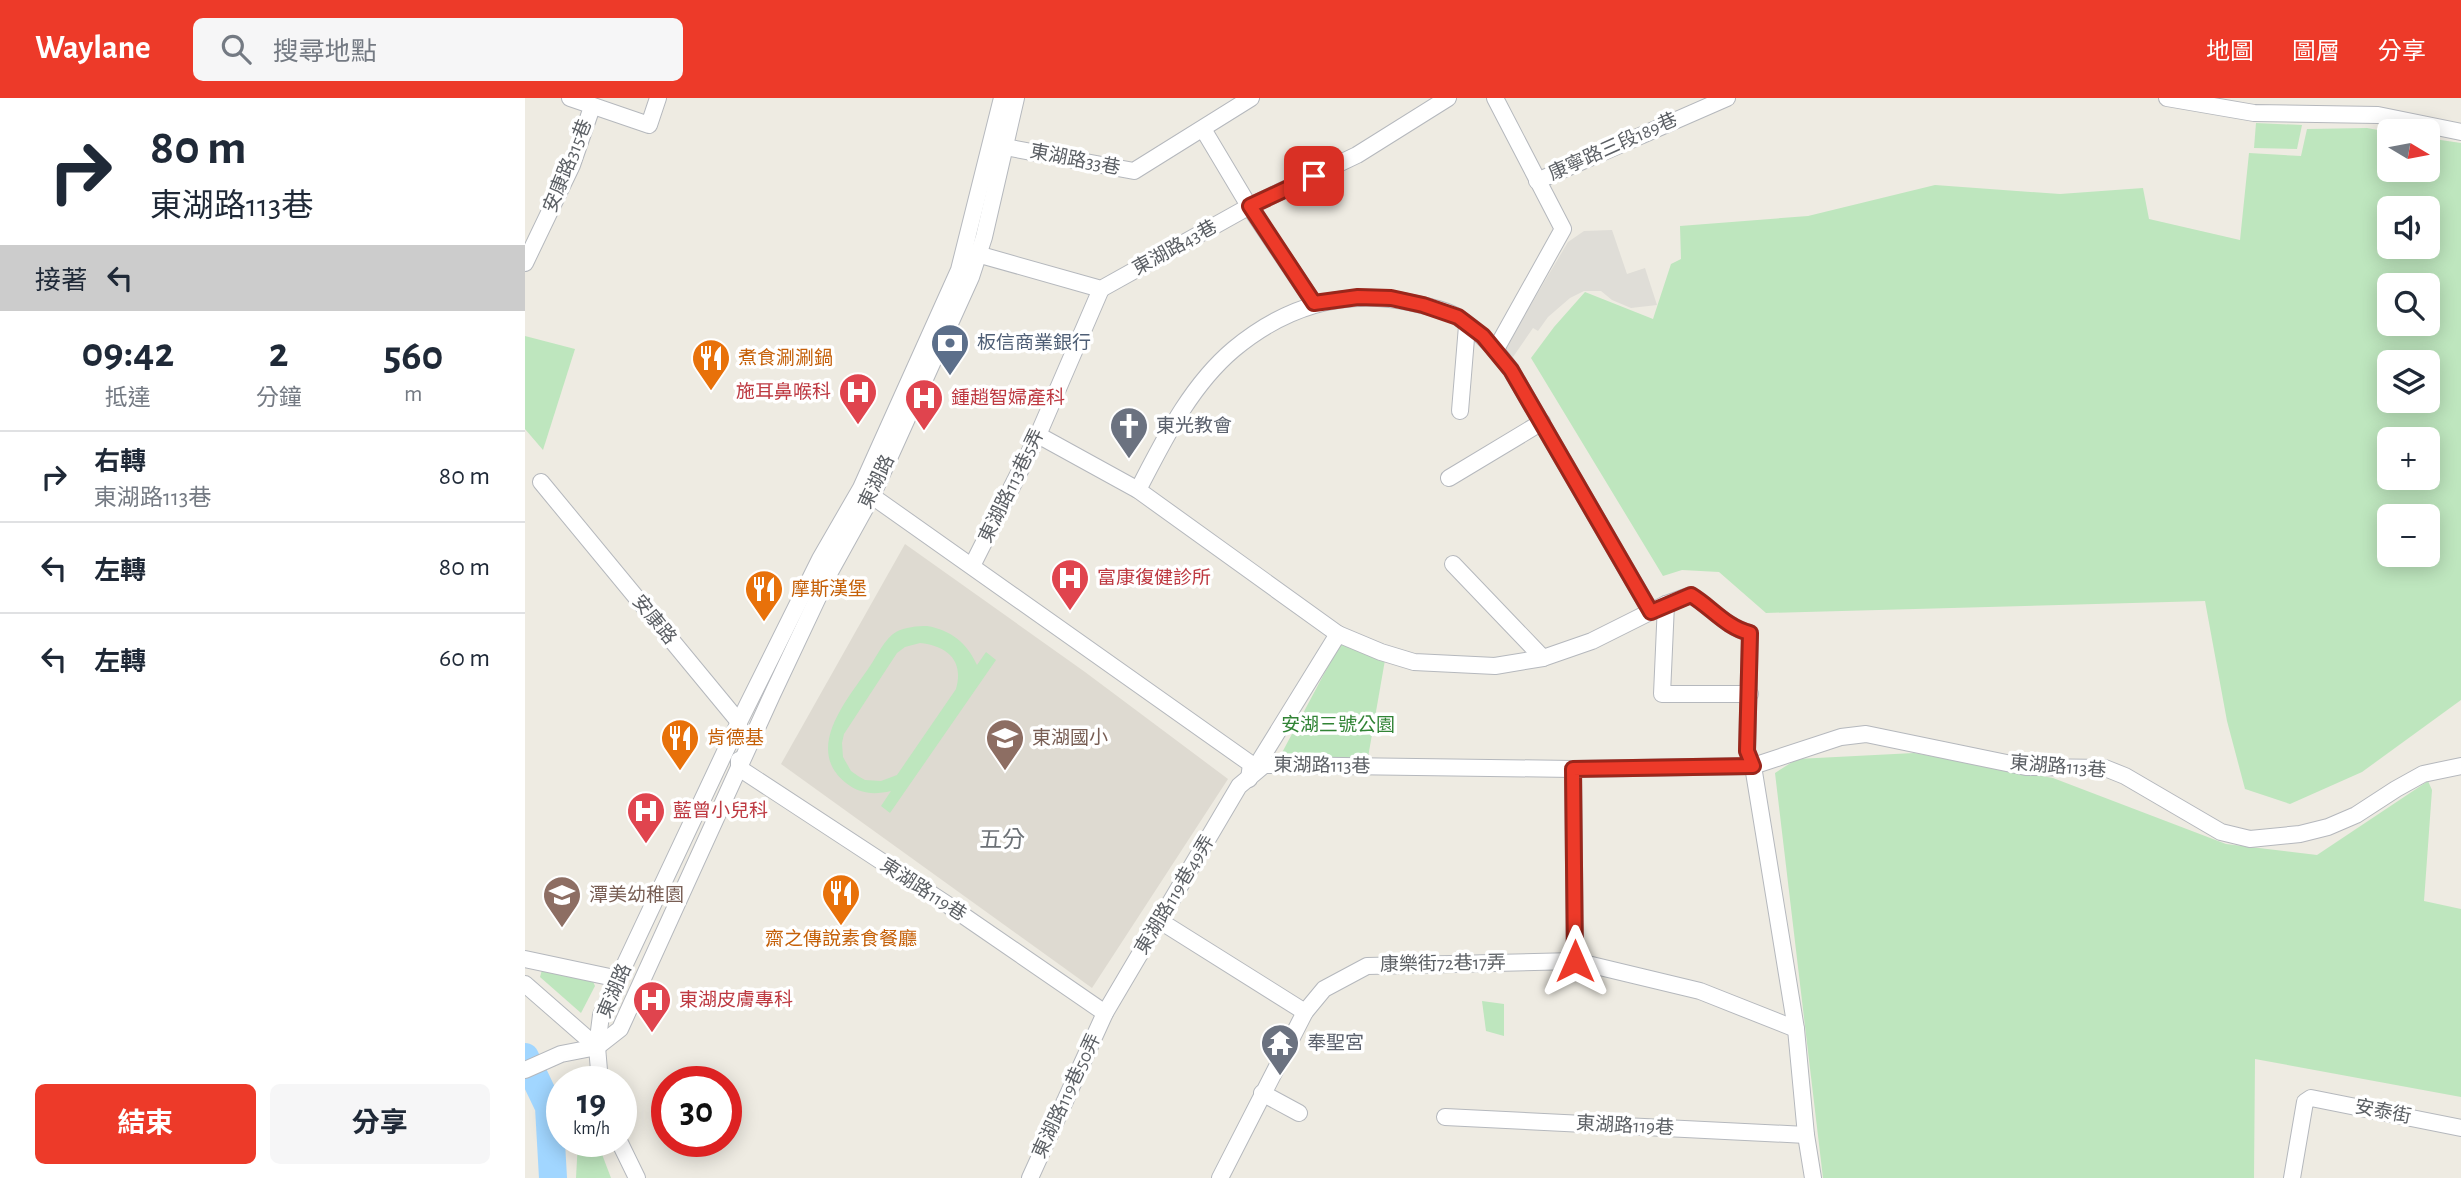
<!DOCTYPE html>
<html lang="zh-TW">
<meta charset="utf-8">
<style>
:root{--surface:#fff;--page:#f6f6f7;--text:#1f2937;--muted:#747a83;--line:#e0e1e3;--accent:#ed3a29}
body{margin:0;font-family:"Alegreya Sans","Noto Sans TC",sans-serif;background:var(--page);color:var(--text);height:100vh;display:flex;flex-direction:column;font-size:26px;white-space:nowrap}
*{box-sizing:border-box;margin:0}
p{font-size:23px;color:var(--muted)}
.icon{flex:none;width:38px;height:38px;fill:none;stroke:currentColor;stroke-width:2;stroke-linecap:round;stroke-linejoin:round}
.map{position:relative;flex:1;overflow:hidden}
.details{display:flex;flex-direction:column;background:var(--surface);width:525px}
.details>*{flex:none}
.banner{background:#fff;color:var(--text);overflow:hidden}
.needle{width:46px;rotate:100deg}
.tools{position:absolute;left:1852px;top:21px;display:grid;gap:14px}
.tools a{display:grid;place-items:center;width:63px;height:63px;border-radius:10px;background:var(--surface);box-shadow:0 4px 18px #0003;font-size:35px}
.speed{position:absolute;left:21px;top:968px;display:flex;gap:14px;font-size:35px;font-weight:700;text-align:center}
.speed>*{display:grid;place-content:center;width:91px;height:91px;border-radius:50%;background:var(--surface);box-shadow:0 4px 18px #0003;line-height:1}
.speed small{font-size:18px;font-weight:400}
.speed .limit{border:10px solid #d22;background:#fff;color:#111}
.pin{position:absolute;display:grid;place-items:center;width:60px;height:60px;color:#fff;margin:-30px;border-radius:14px;box-shadow:0 4px 10px #0006}
.me{position:absolute;width:77px;margin:-38px;rotate:0deg;stroke-linejoin:round;filter:drop-shadow(0 0 5px #0008)}
.turn{display:flex;align-items:center;gap:24px;height:147px;padding:0 35px;font-size:32px}
.turn .icon{width:91px;height:91px;stroke-width:2.5}
.turn b{display:block;font-size:49px;line-height:60px}
.then{display:flex;align-items:center;height:66px;padding:0 35px;background:#0003;gap:14px;font-size:26px}
.eta{display:flex;justify-content:space-evenly;align-items:center;height:119px;text-align:center}
.eta b{font-size:42px;font-weight:700;line-height:49px}
.primary-button{display:flex;gap:14px;margin-top:auto;padding:14px 35px}
.primary-button a{flex:1;height:80px;border-radius:10px;background:var(--accent);color:#fff;font-size:28px;font-weight:700;line-height:80px;text-align:center}
.primary-button a+a{background:var(--page);color:var(--text)}
ul{padding:0;list-style:none}
li{display:flex;align-items:center;gap:21px;height:91px;padding:0 35px;border-top:2px solid var(--line)}
li div{flex:1}
li b{display:block;font-size:26px}
li em{font-style:normal}
header{display:flex;align-items:center;gap:42px;box-sizing:border-box;height:98px;padding:0 35px;background:var(--accent);color:#fff}
header strong{font-size:33px}
nav{display:flex;gap:38px;margin-inline-start:auto;font-size:24px}
.search{width:490px;height:63px;background:var(--page);display:flex;align-items:center;gap:18px;box-sizing:border-box;padding:0 24px;border-radius:10px;color:var(--muted);font-size:26px}
main{display:flex;flex:1;min-height:0}
.map>svg:first-child{display:block}
.industrial{fill:#dfddd7}
.education{fill:#dedad1}
.green{fill:#bee6be;fill-rule:evenodd}
.lines{fill:none;stroke-linecap:round;stroke-linejoin:round}
.river{stroke:#a1d6ff;stroke-width:28}
.minor-casing{stroke:#b5b8bd;stroke-width:18}
.minor{stroke:#fff;stroke-width:16}
.route-casing{stroke:#9a261b;stroke-width:18}
.route{stroke:#ed3a29;stroke-width:12}
.labels{text-anchor:middle;dominant-baseline:central;stroke-width:7;stroke-linejoin:round;paint-order:stroke}
.street-label{font-size:19px;fill:#5b5f64;stroke:#fff}
.service-label{font-size:19px;fill:#4e5e75;stroke:#fff;text-anchor:start}
.food-label{font-size:19px;fill:#c56008;stroke:#fff;text-anchor:start}
.health-label{font-size:19px;fill:#be3a42;stroke:#fff;text-anchor:start}
.worship-label{font-size:19px;fill:#5b616d;stroke:#fff;text-anchor:start}
.park-label{font-size:19px;fill:#328436;stroke:#fff}
.education-label{font-size:19px;fill:#785e54;stroke:#fff;text-anchor:start}
.quarter-label{font-size:23px;fill:#6c7176;stroke:#fff}
</style>
<header>
<strong>Waylane</strong>
<div class="search"><svg class="icon" aria-label="search" viewBox="0 0 24 24"><circle cx="10" cy="10" r="6"/><path d="M15 15l6 6"/></svg>搜尋地點</div>
<nav><a>地圖</a><a>圖層</a><a>分享</a></nav>
</header>
<main>
<section class="details">
<div class="banner">
<div class="turn"><svg class="icon" aria-label="right" viewBox="0 0 24 24"><path d="M7 20v-9h11M14 6l5 5-5 5"/></svg><div><b>80 m</b>東湖路113巷</div></div>
<div class="then">接著<svg class="icon" aria-label="left" viewBox="0 0 24 24"><path d="M17 20v-9H6M10 6l-5 5 5 5"/></svg></div>
</div>
<div class="eta">
<div><b>09:42</b><p>抵達</p></div>
<div><b>2</b><p>分鐘</p></div>
<div><b>560</b><p>m</p></div>
</div>
<ul>
<li><svg class="icon" aria-label="right" viewBox="0 0 24 24"><path d="M7 20v-9h11M14 6l5 5-5 5"/></svg><div><b>右轉</b><p>東湖路113巷</p></div><em>80 m</em></li>
<li><svg class="icon" aria-label="left" viewBox="0 0 24 24"><path d="M17 20v-9H6M10 6l-5 5 5 5"/></svg><div><b>左轉</b></div><em>80 m</em></li>
<li><svg class="icon" aria-label="left" viewBox="0 0 24 24"><path d="M17 20v-9H6M10 6l-5 5 5 5"/></svg><div><b>左轉</b></div><em>60 m</em></li>
</ul>
<div class="primary-button"><a>結束</a><a>分享</a></div>
</section>
<div class="map">
<svg width="1936" height="1080" viewBox="0 0 1936 1080">
<rect width="100%" height="100%" fill="#eeebe2"/>
<polygon class="industrial" points="1087,132 1102,176 1120,170 1132,207 1106,210 1087,202 1076,193 1059,193 1045,200 1023,219 1013,233 1008,230 988,259 980,250 1043,144 1059,133"/>
<polygon class="education" points="380,446 560,574 703,681 567,890 256,666"/>
<g class="green">
<polygon points="1731,25 1777,27 1772,51 1729,50"/>
<path d="M1842,30L1864,34V72H1902V40L1936,45V602L1837,674L1765,706L1720,691L1702,623L1680,503L1241,515L1194,474L1157,472L1138,478L1006,260L1029,229L1060,194L1128,221L1146,166L1156,161L1155,128L1283,118L1410,87L1535,96L1618,90L1624,121L1715,142L1724,55L1776,58L1782,31ZM1864,110H1902V149H1864ZM1864,187H1902V226H1864ZM1864,264H1902V303H1864ZM1864,341H1902V380H1864ZM1864,418H1902V457H1864Z"/>
<polygon points="0,238 50,251 18,352 0,331"/>
<path d="M402,528C426,532 442,545 452,567L461,554L471,562L365,715L356,708L366,693C349,697 335,696 321,685C278,651 323,601 345,568C352,558 360,540 371,534C380,529 392,528 402,528ZM395,545C423,548 439,563 431,591L372,677L356,683L340,682L333,678L326,673L318,659L317,645L319,636L372,555L380,549Z"/>
<polygon points="815,546 860,562 842,665 752,664"/>
<polygon points="1389,655 1528,680 1701,746 1792,757 1903,683 1907,692 1899,803 1936,811 1936,999 1730,961 1729,1080 1298,1080 1250,675 1272,661"/>
<polygon points="17,872 67,881 70,888 56,915 15,879"/>
<polygon points="957,903 979,906 979,938 961,933"/>
<polygon points="53,1043 72,1043 86,1080 51,1080"/>
</g>
<g class="lines">
<polyline class="river" points="0,959 24,1009 28,1080"/>
<defs>
<g id="minor">
<polyline points="45,0 124,27 133,0"/>
<polyline points="970,0 1038,131 971,251"/>
<polyline points="1642,0 1729,15 1853,17 1936,34"/>
<polyline points="678,31 724,108 789,205"/>
<polyline points="480,49 609,73 726,0"/>
<polyline points="1012,83 1202,0"/>
<polyline points="445,154 576,191 725,108 832,57 923,0"/>
<polyline points="0,165 47,67 67,9"/>
<polyline points="935,313 942,228"/>
<polyline points="513,337 613,392 813,536"/>
<polyline points="924,380 1017,324"/>
<polyline points="16,384 214,624 214,632"/>
<path d="M613,392C639,342 665,288 709,251C762,207 821,190 888,205C902,208 922,212 934,220C955,234 971,251 986,272L1126,514"/>
<polyline points="347,398 726,666 724,681"/>
<polyline points="928,466 1018,560"/>
<polyline points="447,468 513,337 576,191"/>
<polyline points="1141,506 1137,596 1225,596"/>
<polyline points="214,662 214,670 423,807 580,915"/>
<polyline points="1048,671 1050,863"/>
<path d="M729,672L813,536L856,554L889,564L970,568L1018,560L1067,543L1141,506L1166,497C1186,509 1202,530 1225,535L1222,653L1228,668L1271,931L1281,1037L1288,1080"/>
<polyline points="635,823 780,914"/>
<polyline points="0,861 94,881"/>
<polyline points="0,886 72,949"/>
<polyline points="0,972 36,956 72,949 95,931 247,597 305,474 347,398 446,179 459,139 491,0"/>
<polyline points="75,984 72,949 76,917 214,624 295,461 336,390 434,172 477,0"/>
<polyline points="737,995 774,1015"/>
<polyline points="920,1019 1281,1037"/>
<polyline points="94,1043 112,1080"/>
<polyline points="505,1080 580,915 714,688 739,667 1048,671 1228,668 1316,639 1341,636 1501,669 1580,670 1600,678 1696,734 1725,741 1775,736 1803,729 1831,717 1871,691 1898,676 1936,668"/>
<polyline points="695,1080 780,914 799,891 842,868 1050,863 1175,893 1271,931"/>
<polyline points="1767,1080 1780,1004 1786,1000 1936,1030"/>
</g>
</defs>
<use href="#minor" class="minor-casing"/>
<use href="#minor" class="minor"/>
</g>
<g class="lines">
<defs>
<path id="route" d="M789,78L725,108L789,205L833,199L866,200L898,207L933,219L958,238L986,272L1126,514L1166,497C1186,509 1202,530 1225,535L1222,653L1228,668L1048,671L1050,863"/>
</defs>
<use href="#route" class="route-casing"/>
<use href="#route" class="route"/>
</g>
<defs>
<symbol id="bank-pin" viewBox="-11 -11 22 30"><path d="M0 17L-7.5 6A9.5 9.5 0 1 1 7.5 6Z" fill="#5c6f8a" stroke="#fff"/><path d="M-6-4H6V4H-6ZM0-2.3a2.3 2.3 0 1 0 0 4.6a2.3 2.3 0 1 0 0-4.6Z" fill="#fff"/></symbol>
<symbol id="restaurant-pin" viewBox="-11 -11 22 30"><path d="M0 17L-7.5 6A9.5 9.5 0 1 1 7.5 6Z" fill="#e8710a" stroke="#fff"/><path d="M-5-6h1v4h1v-4h1v4h1v-4h1v5L-1.5 .5V6h-2V.5L-5-1ZM5-6V6H3V1.5H1.5Q1.5-4 5-6Z" fill="#fff"/></symbol>
<symbol id="hospital-pin" viewBox="-11 -11 22 30"><path d="M0 17L-7.5 6A9.5 9.5 0 1 1 7.5 6Z" fill="#e0444e" stroke="#fff"/><path d="M-5-5h3v3.5h4V-5h3V5h-3V1.5h-4V5h-3Z" fill="#fff"/></symbol>
<symbol id="church-pin" viewBox="-11 -11 22 30"><path d="M0 17L-7.5 6A9.5 9.5 0 1 1 7.5 6Z" fill="#6b7280" stroke="#fff"/><path d="M-1.2-6h2.4v3.5h3.3v2.4h-3.3V6h-2.4V-.1h-3.3v-2.4h3.3Z" fill="#fff"/></symbol>
<symbol id="school-pin" viewBox="-11 -11 22 30"><path d="M0 17L-7.5 6A9.5 9.5 0 1 1 7.5 6Z" fill="#8d6e63" stroke="#fff"/><path d="M0-5L7-2L0 1L-7-2ZM-4 1L0 2.5L4 1V4Q0 6-4 4Z" fill="#fff"/></symbol>
<symbol id="temple-pin" viewBox="-11 -11 22 30"><path d="M0 17L-7.5 6A9.5 9.5 0 1 1 7.5 6Z" fill="#6b7280" stroke="#fff"/><path d="M0-6L5-2H3V0L6.5 2.5H4V6H1.5V3h-3V6H-4V2.5H-6.5L-3 0V-2H-5Z" fill="#fff"/></symbol>
</defs>
<g fill-rule="evenodd">
<use href="#bank-pin" x="403" y="223" width="44" height="60"/>
<use href="#restaurant-pin" x="164" y="238" width="44" height="60"/>
<use href="#hospital-pin" x="311" y="272" width="44" height="60"/>
<use href="#hospital-pin" x="377" y="278" width="44" height="60"/>
<use href="#church-pin" x="582" y="306" width="44" height="60"/>
<use href="#hospital-pin" x="523" y="458" width="44" height="60"/>
<use href="#restaurant-pin" x="217" y="469" width="44" height="60"/>
<use href="#restaurant-pin" x="133" y="618" width="44" height="60"/>
<use href="#school-pin" x="458" y="618" width="44" height="60"/>
<use href="#hospital-pin" x="99" y="691" width="44" height="60"/>
<use href="#restaurant-pin" x="294" y="773" width="44" height="60"/>
<use href="#school-pin" x="15" y="775" width="44" height="60"/>
<use href="#hospital-pin" x="105" y="880" width="44" height="60"/>
<use href="#temple-pin" x="733" y="923" width="44" height="60"/>
</g>
<g class="labels">
<g class="street-label">
<text transform="translate(1088 49) rotate(-24)">康寧路三段189巷</text>
<text transform="translate(550 62) rotate(11)">東湖路33巷</text>
<text transform="translate(43 68) rotate(-68)">安康路315巷</text>
<text transform="translate(650 150) rotate(-29)">東湖路43巷</text>
<text transform="translate(352 384) rotate(-64)">東湖路</text>
<text transform="translate(487 388) rotate(-64)">東湖路113巷5弄</text>
<text transform="translate(129 522) rotate(51)">安康路</text>
<text transform="translate(797 668) rotate(1)">東湖路113巷</text>
<text transform="translate(1533 669) rotate(5)">東湖路113巷</text>
<text transform="translate(398 792) rotate(33)">東湖路119巷</text>
<text transform="translate(650 797) rotate(-59)">東湖路119巷49弄</text>
<text transform="translate(918 866) rotate(-1)">康樂街72巷17弄</text>
<text transform="translate(90 893) rotate(-67)">東湖路</text>
<text transform="translate(542 998) rotate(-65)">東湖路119巷50弄</text>
<text transform="translate(1858 1014) rotate(11)">安泰街</text>
<text transform="translate(1100 1028) rotate(3)">東湖路119巷</text>
</g>
<g class="service-label">
<text x="452" y="245">板信商業銀行</text>
</g>
<g class="food-label">
<text x="213" y="260">煮食涮涮鍋</text>
<text x="266" y="491">摩斯漢堡</text>
<text x="182" y="640">肯德基</text>
<text x="316" y="841" text-anchor="middle">齋之傳說素食餐廳</text>
</g>
<g class="health-label">
<text x="306" y="294" text-anchor="end">施耳鼻喉科</text>
<text x="426" y="300">鍾趙智婦產科</text>
<text x="572" y="480">富康復健診所</text>
<text x="148" y="713">藍曾小兒科</text>
<text x="154" y="902">東湖皮膚專科</text>
</g>
<g class="worship-label">
<text x="631" y="328">東光教會</text>
<text x="782" y="945">奉聖宮</text>
</g>
<g class="park-label">
<text x="813" y="627">安湖三號公園</text>
</g>
<g class="education-label">
<text x="507" y="640">東湖國小</text>
<text x="64" y="797">潭美幼稚園</text>
</g>
<g class="quarter-label">
<text x="477" y="742">五分</text>
</g>
</g>
</svg>
<div class="tools">
<a><svg class="needle" viewBox="-14 -14 28 28"><path d="M0-13l5 13h-10z" fill="#e53935"/><path d="M0 13l5-13h-10z" fill="#747a83"/></svg></a>
<a><svg class="icon" aria-label="sound" viewBox="0 0 24 24"><path d="M4 9h4l5-4v14l-5-4H4zM17 9q2 3 0 6"/></svg></a>
<a><svg class="icon" aria-label="search" viewBox="0 0 24 24"><circle cx="10" cy="10" r="6"/><path d="M15 15l6 6"/></svg></a>
<a><svg class="icon" aria-label="layers" viewBox="0 0 24 24"><path d="M12 4l9 5-9 5-9-5zM3 14l9 5 9-5"/></svg></a>
<a>+</a>
<a>−</a>
</div>
<div class="speed"><div>19<small>km/h</small></div><div class="limit">30</div></div>
<div class="pin" style="left:789px;top:78px;background:#d93025"><svg class="icon" aria-label="arrive" viewBox="0 0 24 24"><path d="M6 21V4h12l-3 4 3 4H6"/></svg></div>
<svg class="me" style="left:1050px;top:863px" viewBox="-20 -20 40 40"><path d="M0-17L14 15 0 8-14 15z" fill="#ed3a29" stroke="#fff" stroke-width="4"/></svg>
</div>
</main>
